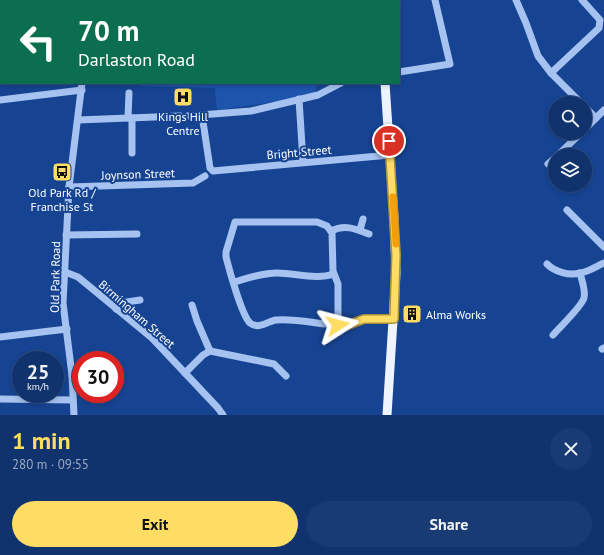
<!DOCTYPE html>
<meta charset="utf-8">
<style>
:root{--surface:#10336e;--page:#193b73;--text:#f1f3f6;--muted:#9caac2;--line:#304e81;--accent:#ffdc64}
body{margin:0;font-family:"PT Sans",sans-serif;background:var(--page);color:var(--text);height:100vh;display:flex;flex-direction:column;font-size:15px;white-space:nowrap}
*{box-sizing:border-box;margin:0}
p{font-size:13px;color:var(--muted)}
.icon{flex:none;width:22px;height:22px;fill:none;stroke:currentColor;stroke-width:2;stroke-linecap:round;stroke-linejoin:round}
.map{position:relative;height:415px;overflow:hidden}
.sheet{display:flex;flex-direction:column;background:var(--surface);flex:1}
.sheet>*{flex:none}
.banner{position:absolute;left:0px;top:0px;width:400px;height:84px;box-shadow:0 2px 6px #0003,0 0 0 1px var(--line);background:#0b6e4f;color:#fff;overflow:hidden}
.fabs{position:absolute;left:548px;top:96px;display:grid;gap:8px}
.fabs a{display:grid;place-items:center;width:44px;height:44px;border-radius:50%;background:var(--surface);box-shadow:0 2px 6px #0003,0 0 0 1px var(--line);font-size:20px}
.speed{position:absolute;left:12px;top:351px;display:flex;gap:8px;font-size:20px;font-weight:700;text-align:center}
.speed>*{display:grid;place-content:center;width:52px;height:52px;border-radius:50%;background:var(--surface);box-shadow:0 2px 6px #0003,0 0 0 1px var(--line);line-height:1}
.speed small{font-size:10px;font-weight:400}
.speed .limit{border:6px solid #d22;background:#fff;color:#111}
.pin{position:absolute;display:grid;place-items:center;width:34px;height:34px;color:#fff;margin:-17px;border:2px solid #fff;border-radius:50%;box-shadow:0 1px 4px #0007}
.me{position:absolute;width:44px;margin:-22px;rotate:81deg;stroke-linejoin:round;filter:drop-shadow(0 0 3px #0008)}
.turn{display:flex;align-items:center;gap:14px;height:84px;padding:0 12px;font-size:18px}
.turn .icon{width:52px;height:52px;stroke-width:2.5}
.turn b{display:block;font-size:28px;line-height:34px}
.round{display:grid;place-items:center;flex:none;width:42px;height:42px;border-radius:21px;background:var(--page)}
.overview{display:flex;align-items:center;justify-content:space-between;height:68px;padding:0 12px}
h1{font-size:24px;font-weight:600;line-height:30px;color:var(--accent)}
.action{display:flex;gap:8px;margin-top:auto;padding:8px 12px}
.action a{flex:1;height:46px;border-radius:24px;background:var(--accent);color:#111;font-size:16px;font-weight:600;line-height:46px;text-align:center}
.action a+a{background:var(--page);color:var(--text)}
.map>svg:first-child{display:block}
.park{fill:#1e55ac}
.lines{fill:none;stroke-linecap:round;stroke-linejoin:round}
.minor{stroke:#a5c2f0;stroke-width:7}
.major{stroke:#eef4ff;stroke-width:9}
.route-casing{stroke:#a68f41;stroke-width:10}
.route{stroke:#ffdc64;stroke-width:7}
.slow{stroke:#f59e0b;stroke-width:7}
.labels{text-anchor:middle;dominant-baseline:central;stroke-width:4;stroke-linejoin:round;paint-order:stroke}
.poi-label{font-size:12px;fill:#fff;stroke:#164492}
.street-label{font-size:12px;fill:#fff;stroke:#164492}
</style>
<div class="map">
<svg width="604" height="415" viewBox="0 0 604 415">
<rect width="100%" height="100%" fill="#164492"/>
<polygon class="park" points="141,83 316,83 315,96 217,110 215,88 141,86"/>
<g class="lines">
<g class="minor">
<polyline points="80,0 80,1"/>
<polyline points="329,0 329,1"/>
<polyline points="516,0 526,23 538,56 551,73 581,103"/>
<polyline points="366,1 374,0"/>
<polyline points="399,72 450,64 435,0"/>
<polyline points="551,73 599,28 600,20 582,0"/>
<polyline points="299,99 303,162"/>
<polyline points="0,100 82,90"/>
<polyline points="585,107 596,118"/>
<polyline points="202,115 210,168 213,171 390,155"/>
<polyline points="188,116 251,111 318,95 341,83"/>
<polyline points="128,118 129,93"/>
<polyline points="132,118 132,153"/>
<polyline points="78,120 180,116"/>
<polyline points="585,129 604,110"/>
<polyline points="558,155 581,133"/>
<polyline points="548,164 555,158"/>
<polyline points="69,187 193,183 205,176"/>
<polyline points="567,210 604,247"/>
<polyline points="360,230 363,219"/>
<path d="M331,231C345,224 356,229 369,234"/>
<polyline points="66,235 137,234"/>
<path d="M547,264C555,272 569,276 580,273C588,272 597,266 604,263"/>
<polyline points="65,272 78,277 152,338 218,408 223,415"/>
<path d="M234,282C248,278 262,273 277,273C295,273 317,280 333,274"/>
<polyline points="116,309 121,303 140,300"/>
<path d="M338,325V284L333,271L332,233L327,226L317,222H235L226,252V257C229,269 242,316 250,323C259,330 268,321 276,320C300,318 323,326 346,325C352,325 357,321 363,319C373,317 384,318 394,319"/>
<path d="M553,335C560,327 582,306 584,298C586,291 582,281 580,273"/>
<polyline points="0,337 67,329"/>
<polyline points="602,349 604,348"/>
<polyline points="210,351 274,364 286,376"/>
<polyline points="185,373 203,355 210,351 197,321 192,305"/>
<polyline points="72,375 81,375"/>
<polyline points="0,399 73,400"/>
<polyline points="74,415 72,375 63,303 69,187 82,83"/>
</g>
<g class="major">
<polyline points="378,0 378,1"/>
<polyline points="385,83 394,218 396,273 387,415"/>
</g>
</g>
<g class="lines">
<defs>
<polyline id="route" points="338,325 348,325 364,319 394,319 396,255 389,141"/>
</defs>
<use href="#route" class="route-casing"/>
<use href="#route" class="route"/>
<polyline class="slow" points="393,197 396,244"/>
</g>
<defs>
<symbol id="hospital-square" viewBox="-11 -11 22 22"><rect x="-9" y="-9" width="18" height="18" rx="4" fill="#ffdc64" stroke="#164492"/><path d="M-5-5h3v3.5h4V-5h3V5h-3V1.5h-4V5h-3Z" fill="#111"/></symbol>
<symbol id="bus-square" viewBox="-11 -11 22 22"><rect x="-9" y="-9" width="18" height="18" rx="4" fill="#ffdc64" stroke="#164492"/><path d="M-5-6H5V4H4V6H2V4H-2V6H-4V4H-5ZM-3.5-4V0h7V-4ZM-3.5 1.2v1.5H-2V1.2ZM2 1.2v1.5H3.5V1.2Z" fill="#111"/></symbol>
<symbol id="building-square" viewBox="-11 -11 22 22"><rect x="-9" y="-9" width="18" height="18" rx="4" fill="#ffdc64" stroke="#164492"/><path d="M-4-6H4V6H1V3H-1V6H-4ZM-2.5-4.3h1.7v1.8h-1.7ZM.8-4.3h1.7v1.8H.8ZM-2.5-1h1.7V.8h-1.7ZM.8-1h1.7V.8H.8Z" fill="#111"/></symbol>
</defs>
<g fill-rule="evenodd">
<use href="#hospital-square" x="172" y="86" width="22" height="22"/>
<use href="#bus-square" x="51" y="161" width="22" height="22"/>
<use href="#building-square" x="401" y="303" width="22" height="22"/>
</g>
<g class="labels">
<g class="poi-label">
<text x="183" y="116">Kings Hill<tspan x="183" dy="14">Centre</tspan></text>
<text x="62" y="192">Old Park Rd /<tspan x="62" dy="14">Franchise St</tspan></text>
<text x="426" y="314" text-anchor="start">Alma Works</text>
</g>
<g class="street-label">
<text transform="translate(299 152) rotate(-5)">Bright Street</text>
<text transform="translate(138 174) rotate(-2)">Joynson Street</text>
<text transform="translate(55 277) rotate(-89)">Old Park Road</text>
<text transform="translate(137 314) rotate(41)">Birmingham Street</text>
</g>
</g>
</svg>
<div class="fabs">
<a><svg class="icon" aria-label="search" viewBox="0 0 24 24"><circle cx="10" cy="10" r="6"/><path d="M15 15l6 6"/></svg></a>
<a><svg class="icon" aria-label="layers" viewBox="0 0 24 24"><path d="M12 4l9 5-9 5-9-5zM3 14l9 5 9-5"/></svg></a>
</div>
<div class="speed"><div>25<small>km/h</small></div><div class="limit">30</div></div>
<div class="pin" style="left:389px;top:141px;background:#d93025"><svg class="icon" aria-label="arrive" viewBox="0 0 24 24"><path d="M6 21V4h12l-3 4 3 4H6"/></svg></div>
<svg class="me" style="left:338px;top:325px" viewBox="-20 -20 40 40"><path d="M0-17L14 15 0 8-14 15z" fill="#ffdc64" stroke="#fff" stroke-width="4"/></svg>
<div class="banner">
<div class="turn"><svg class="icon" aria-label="left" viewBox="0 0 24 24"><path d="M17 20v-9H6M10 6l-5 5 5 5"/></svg><div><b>70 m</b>Darlaston Road</div></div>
</div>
</div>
<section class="sheet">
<div class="overview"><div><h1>1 min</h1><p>280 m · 09:55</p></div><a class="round"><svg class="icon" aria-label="close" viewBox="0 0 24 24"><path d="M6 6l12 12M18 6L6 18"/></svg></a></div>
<div class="action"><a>Exit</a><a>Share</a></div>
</section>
